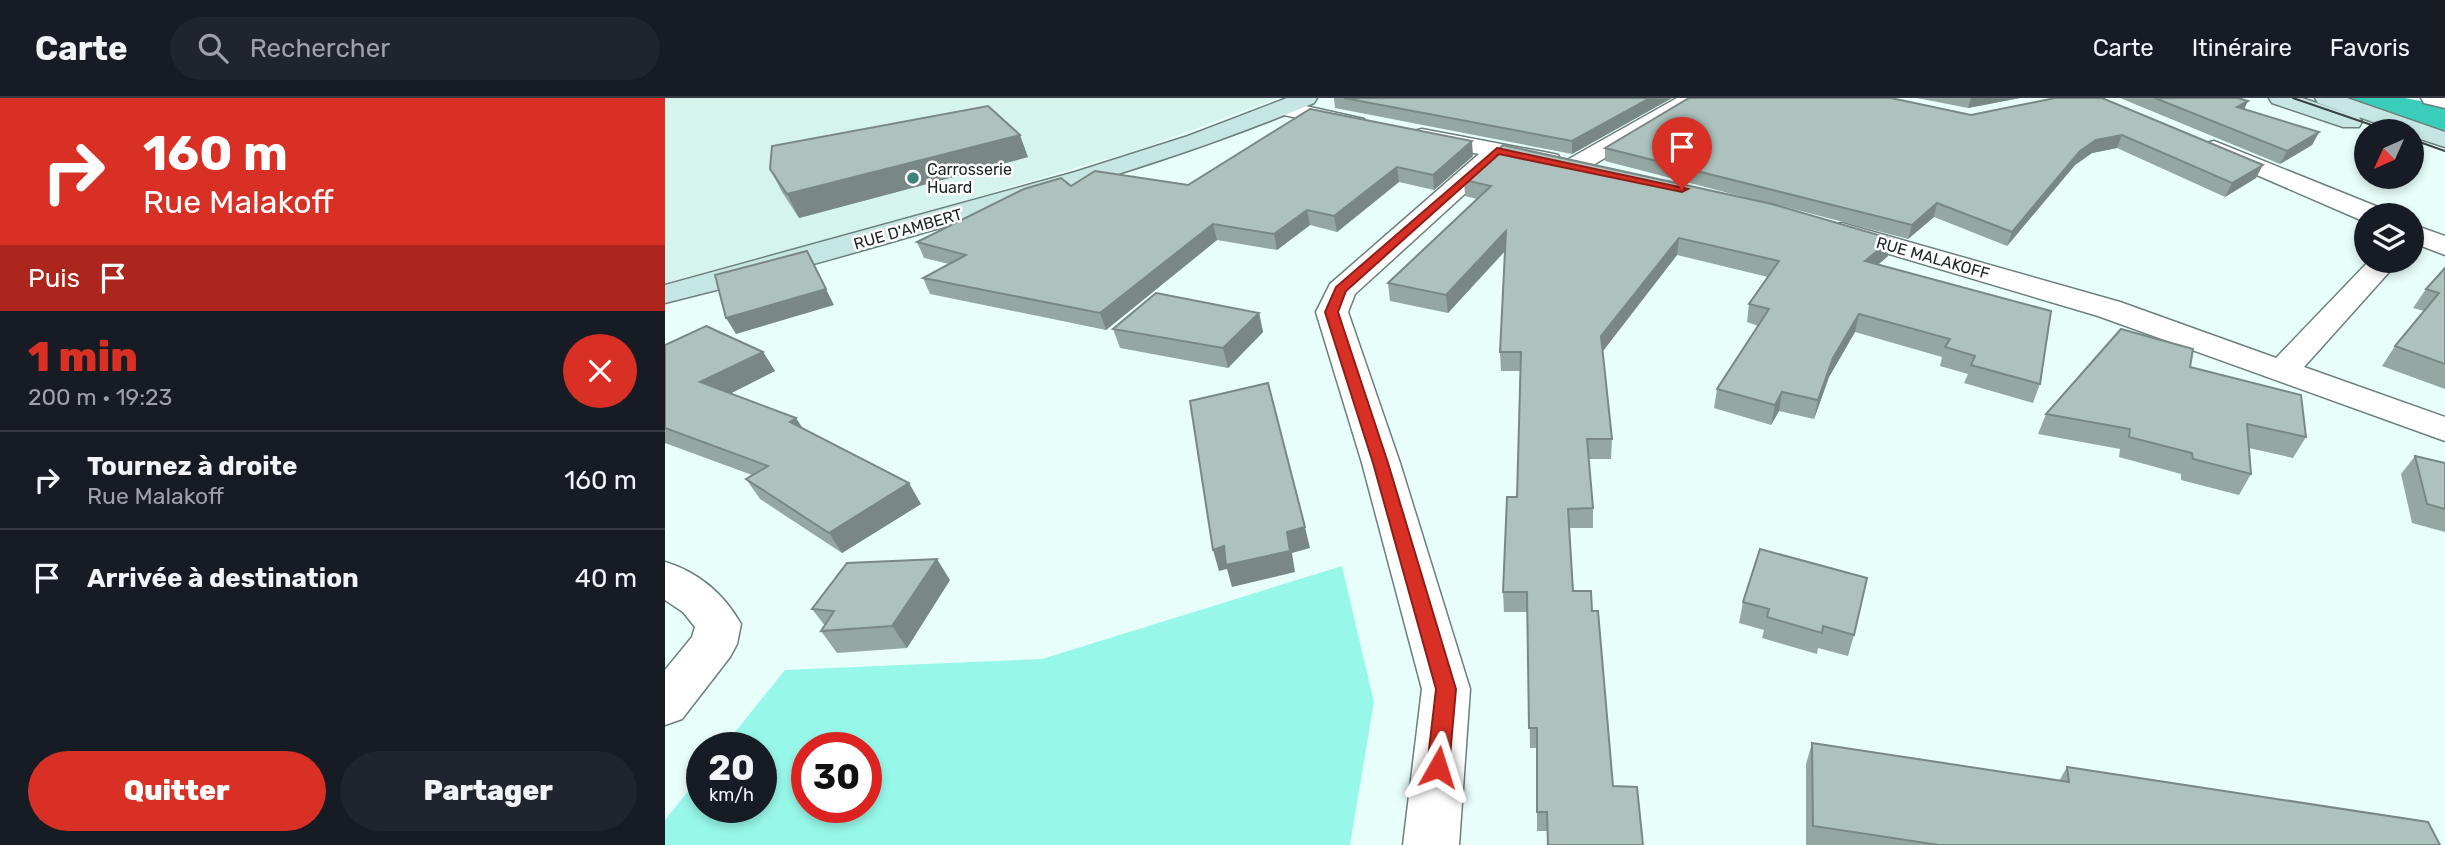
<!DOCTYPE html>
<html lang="fr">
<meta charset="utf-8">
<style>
:root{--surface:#171b24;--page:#20242c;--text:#f1f3f6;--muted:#9ea1a6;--line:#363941;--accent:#d93025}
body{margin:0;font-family:Rubik,sans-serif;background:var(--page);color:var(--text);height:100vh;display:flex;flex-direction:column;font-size:26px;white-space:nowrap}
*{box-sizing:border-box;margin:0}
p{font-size:23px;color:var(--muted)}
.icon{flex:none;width:38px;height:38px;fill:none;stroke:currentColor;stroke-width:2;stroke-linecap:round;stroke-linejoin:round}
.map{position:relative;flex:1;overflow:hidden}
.panel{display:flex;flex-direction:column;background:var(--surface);width:665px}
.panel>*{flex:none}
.top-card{background:#d93025;color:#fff;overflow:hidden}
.needle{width:46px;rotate:225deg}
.buttons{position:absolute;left:1689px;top:21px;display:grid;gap:14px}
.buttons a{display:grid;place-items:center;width:70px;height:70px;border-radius:50%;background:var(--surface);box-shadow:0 4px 10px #0003;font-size:35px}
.speed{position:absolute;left:21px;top:634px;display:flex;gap:14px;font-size:35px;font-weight:700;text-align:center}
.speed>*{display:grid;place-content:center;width:91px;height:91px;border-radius:50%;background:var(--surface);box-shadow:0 4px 10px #0003;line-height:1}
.speed small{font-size:18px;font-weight:400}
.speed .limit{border:10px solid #d22;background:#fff;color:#111}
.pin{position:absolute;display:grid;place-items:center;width:60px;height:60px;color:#fff;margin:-72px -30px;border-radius:50% 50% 50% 0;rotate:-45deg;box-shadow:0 0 7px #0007}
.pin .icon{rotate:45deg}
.me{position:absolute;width:77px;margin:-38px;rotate:6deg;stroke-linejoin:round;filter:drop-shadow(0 0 5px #0008)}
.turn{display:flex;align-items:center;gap:24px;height:147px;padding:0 28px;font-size:32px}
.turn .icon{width:91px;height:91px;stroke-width:2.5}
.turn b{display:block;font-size:49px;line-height:60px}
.then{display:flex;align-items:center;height:66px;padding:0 28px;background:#0003;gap:14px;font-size:26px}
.round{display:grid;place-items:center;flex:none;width:74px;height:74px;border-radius:37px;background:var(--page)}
.summary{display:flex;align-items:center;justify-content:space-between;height:119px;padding:0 28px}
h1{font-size:42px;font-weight:800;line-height:52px;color:var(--accent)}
.action{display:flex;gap:14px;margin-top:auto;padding:14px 28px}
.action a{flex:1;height:80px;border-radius:42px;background:var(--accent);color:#fff;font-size:28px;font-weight:800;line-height:80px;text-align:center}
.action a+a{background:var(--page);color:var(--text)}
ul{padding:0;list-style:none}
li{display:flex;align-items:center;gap:21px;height:98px;padding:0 28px;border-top:2px solid var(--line)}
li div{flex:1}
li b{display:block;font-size:26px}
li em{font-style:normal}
header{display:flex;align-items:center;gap:42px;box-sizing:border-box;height:98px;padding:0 35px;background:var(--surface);border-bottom:2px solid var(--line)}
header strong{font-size:33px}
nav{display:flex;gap:38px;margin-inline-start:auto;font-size:24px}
.search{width:490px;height:63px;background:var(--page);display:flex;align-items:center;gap:18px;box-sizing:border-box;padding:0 24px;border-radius:38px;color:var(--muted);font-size:26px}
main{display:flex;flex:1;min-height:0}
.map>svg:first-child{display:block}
.built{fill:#d5f4ee}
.green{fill:#97f8e9;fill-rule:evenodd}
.forest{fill:#3acdbb}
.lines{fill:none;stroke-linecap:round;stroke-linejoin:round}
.street-casing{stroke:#6b7f7b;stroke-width:3}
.secondary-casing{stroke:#6b7f7b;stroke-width:3}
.street{fill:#fff;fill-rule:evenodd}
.secondary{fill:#c5e6e2;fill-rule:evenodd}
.tram{stroke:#384240;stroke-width:2}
.wall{fill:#95a7a3}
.shaded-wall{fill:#798885}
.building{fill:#adc2be;stroke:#798885;stroke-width:2}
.route{fill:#d93025;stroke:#8d1f18;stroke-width:2}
.poi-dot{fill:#3e8379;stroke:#fff;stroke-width:2.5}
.labels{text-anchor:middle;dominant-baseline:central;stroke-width:5;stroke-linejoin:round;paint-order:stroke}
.far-poi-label{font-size:16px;fill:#1d2524;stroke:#fff;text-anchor:start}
.far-street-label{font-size:16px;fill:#1d2524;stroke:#fff}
</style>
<header>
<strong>Carte</strong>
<div class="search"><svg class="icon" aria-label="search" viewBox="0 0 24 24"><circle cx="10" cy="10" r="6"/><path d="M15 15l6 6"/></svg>Rechercher</div>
<nav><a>Carte</a><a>Itinéraire</a><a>Favoris</a></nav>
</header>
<main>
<section class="panel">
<div class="top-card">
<div class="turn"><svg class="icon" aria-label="right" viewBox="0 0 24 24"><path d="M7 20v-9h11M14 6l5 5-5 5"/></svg><div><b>160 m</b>Rue Malakoff</div></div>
<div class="then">Puis<svg class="icon" aria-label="arrive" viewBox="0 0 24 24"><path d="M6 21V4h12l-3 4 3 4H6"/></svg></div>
</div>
<div class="summary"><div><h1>1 min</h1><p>200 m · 19:23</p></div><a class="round" style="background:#d93025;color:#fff"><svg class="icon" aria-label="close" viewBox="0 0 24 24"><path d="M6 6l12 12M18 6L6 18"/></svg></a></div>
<ul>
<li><svg class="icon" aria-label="right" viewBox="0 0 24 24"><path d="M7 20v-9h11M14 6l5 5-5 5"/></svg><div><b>Tournez à droite</b><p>Rue Malakoff</p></div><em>160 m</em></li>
<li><svg class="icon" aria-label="arrive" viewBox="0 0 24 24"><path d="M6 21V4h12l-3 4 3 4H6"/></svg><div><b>Arrivée à destination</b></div><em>40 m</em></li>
</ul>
<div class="action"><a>Quitter</a><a>Partager</a></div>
</section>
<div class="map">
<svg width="1780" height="747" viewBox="0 0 1780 747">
<rect width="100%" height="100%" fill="#e8fefa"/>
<polygon class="built" points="0,0 613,0 479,50 261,114 0,185"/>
<path class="green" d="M677,468L709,604L685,747H0V722L37,676V709H96V649H58L120,572L377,561ZM142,649H201V709H142Z"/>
<polygon class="forest" points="1685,0 1740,0 1780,8 1780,34"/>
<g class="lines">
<defs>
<g id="street">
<polygon points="1012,0 1039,0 920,72 902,72 899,67 902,62"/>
<polygon points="1756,0 1780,0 1780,10 1759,5"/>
<polygon points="618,3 699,21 702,26 691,33 610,15 607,10 610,5"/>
<polygon points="757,31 884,55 893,57 896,62 893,67 884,69 838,61 690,196 683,214 735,365 805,591 794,747 738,747 757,591 697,365 651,214 665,186 814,56 749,43 745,38 749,33"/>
<polygon points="1549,43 1718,111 1722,117 1701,117 1701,123 1698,123 1541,55 1537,50 1541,45"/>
<polygon points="1177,125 1455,204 1611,260 1704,163 1734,163 1639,269 1780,319 1780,343 1433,218 1167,139 1163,133 1167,127"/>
<polygon points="1746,126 1780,138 1780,157 1746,144"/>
<path d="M0,464C33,474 59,496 76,526L72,546L65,559L17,621L0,627V572L27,539L30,529L18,514L0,502Z"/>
</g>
<g id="secondary">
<path d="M622,0H652L649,5C547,48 443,80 338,111C226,145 113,177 0,205V187L410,74L523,38Z"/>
<polygon points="1604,0 1637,0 1690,18 1653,5 1650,0 1682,0 1780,34 1780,49 1746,38 1746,33 1733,33 1694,19 1697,24 1694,29 1678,29 1607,5"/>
</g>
</defs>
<use href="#street" class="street-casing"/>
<use href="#secondary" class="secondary-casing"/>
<use href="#street" class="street"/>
<use href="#secondary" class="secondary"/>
<g class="tram">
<polyline points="1628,0 1724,33"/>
<polyline points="1715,25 1738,33"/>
<polyline points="1746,41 1780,53"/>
</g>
</g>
<g class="wall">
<polygon points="669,0 1007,0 907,56 670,10"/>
<polygon points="1252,0 1355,0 1303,10"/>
<polygon points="1390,0 1591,80 1560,99 1452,50 1427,55 1410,67 1342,148 1269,119 1243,141 1113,107 1227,141 1223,158 1213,167 1375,286 1368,305 1299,285 1303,276 1275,268 1277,259 1190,234 1164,279 1149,321 1114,313 1106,327 1049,310 1052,291 1093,228 1082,224 1084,206 1103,179 1012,157 937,254 947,341 946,361 924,361 928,410 928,430 904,430 883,733 872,733 872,650 865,650 863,514 839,514 838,494 852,399 855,273 836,273 835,254 840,152 783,215 725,203 723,185 812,101 800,98 799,82 1102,105 940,63 940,50 1306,17"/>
<polygon points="1455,0 1573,0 1579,11 1654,34 1647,47 1615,66"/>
<polygon points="808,58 769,92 734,84 672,134 645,127 612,152 552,142 441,232 265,196 258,180 284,166 259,160 252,144 406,88 523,87"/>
<polygon points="363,59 134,120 117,94 105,71"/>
<polygon points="1780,170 1780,291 1717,268 1730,248 1759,213 1748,210 1761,191"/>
<polygon points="594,215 598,234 563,270 455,250 448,231"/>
<polygon points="0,247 98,254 110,273 66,295 138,331 256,406 177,455 95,401 81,381 87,377 0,345"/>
<polygon points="1525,269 1641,339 1628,360 1584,350 1586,376 1574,397 1516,382 1516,376 1454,359 1455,351 1373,336 1381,316"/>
<polygon points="1750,358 1780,365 1780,434 1747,425 1736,376"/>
<polygon points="285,482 242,550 172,555 156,533 160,528 147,511"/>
<polygon points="1078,504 1189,537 1183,558 1153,550 1152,556 1097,540 1099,532 1074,525"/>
<polygon points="1147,645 1394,683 1402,669 1775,747 1141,747 1141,666"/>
</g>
<g class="shaded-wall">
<polygon points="985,0 1007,0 907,56 907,43"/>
<polygon points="1306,0 1355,0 1303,10"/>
<polygon points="1583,3 1577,16 1572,9"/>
<polygon points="1654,34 1647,47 1615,66 1622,53"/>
<polygon points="355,37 363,59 134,120 122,96"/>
<polygon points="1457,37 1452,50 1427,55 1410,67 1342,148 1347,134 1415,53 1431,42"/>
<polygon points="807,43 808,58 769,92 768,77"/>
<polygon points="1598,67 1591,80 1560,99 1567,85"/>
<polygon points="732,69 734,84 672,134 669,118"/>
<polygon points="1272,105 1269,119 1243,141 1247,127"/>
<polygon points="642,112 645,127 612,152 609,136"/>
<polygon points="548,126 552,142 441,232 435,215"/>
<polygon points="841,133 842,151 783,215 781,197"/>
<polygon points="1014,140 1012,157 935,257 936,238"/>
<polygon points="1227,141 1223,158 1196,181 1200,163"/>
<polygon points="142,153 169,207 71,236 61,220"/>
<polygon points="594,215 598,234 563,270 558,250"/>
<polygon points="1194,216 1190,234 1164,279 1149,321 1153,302 1168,260"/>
<polygon points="98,254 110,273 49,304 35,284"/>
<polygon points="1117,294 1114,313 1106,327 1110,307"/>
<polygon points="131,320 144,340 125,324"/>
<polygon points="244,385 256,406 177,455 164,435"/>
<polygon points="640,429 645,450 627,455 630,474 567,489 562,471 554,473 548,452 559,448 622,434"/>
<polygon points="272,461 285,482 242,550 227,528"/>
</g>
<g class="building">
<polygon points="679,0 985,0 907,43"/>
<polygon points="1024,0 1226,0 1306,17 1390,0 1437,0 1598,67 1567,85 1457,37 1431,42 1415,53 1347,134 1272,105 1247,127 940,50"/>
<polygon points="1490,0 1573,0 1583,3 1572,9 1654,34 1622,53"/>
<polygon points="323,8 355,37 122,96 105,71 107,48"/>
<polygon points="645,11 807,43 768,77 732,69 669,118 642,112 609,136 548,126 435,215 258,180 301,157 252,144 359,91 396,80 406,88 430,73 523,87"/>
<polygon points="838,47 1107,106 1227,141 1200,163 1386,213 1375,286 1306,267 1310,258 1280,249 1285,241 1194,216 1168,260 1153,302 1117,294 1110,307 1052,291 1104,211 1084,206 1114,163 1014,140 936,238 947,341 922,341 928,410 903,411 908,493 926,493 927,513 933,513 948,688 972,689 978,747 883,747 882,714 872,714 872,630 864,630 862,494 838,494 842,399 852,399 856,254 835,254 841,133 781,197 723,185 826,88 799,82"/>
<polygon points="142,153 161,191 61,220 50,177"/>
<polygon points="1780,170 1780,266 1730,248 1774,195 1761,191"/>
<polygon points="491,195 594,215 558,250 448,231"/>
<polygon points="41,228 98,254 35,284 131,320 125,324 244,385 164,435 81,381 103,368 0,330 0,247"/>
<polygon points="1456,231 1528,251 1525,269 1636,297 1641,339 1582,326 1586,376 1528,361 1527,355 1464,339 1465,331 1381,316"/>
<polygon points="603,285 640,429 622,434 625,453 561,467 559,448 548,452 525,303"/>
<polygon points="1750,358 1780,365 1780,411 1762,406"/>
<polygon points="1095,451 1202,480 1189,537 1158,528 1157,535 1102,519 1104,511 1078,504"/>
<polygon points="272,461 227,528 156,533 169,513 147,511 182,465"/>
<polygon points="1147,645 1404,684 1402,669 1763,724 1775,747 1274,747 1148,728"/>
</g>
<polygon class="route" points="832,50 1023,91 1017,94 834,56 681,193 673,214 723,365 791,591 784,669 781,676 773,678 766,676 762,669 771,591 708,365 660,214 671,189"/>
<circle class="poi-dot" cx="248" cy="80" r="7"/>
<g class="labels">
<g class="far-poi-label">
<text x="262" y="71">Carrosserie<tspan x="262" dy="18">Huard</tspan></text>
</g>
<g class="far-street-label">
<text transform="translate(243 131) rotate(-16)">RUE D'AMBERT</text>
<text transform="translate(1268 160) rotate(16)">RUE MALAKOFF</text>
</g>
</g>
</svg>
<div class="buttons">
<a><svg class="needle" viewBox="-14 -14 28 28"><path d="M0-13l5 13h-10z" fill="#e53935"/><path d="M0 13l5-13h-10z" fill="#9ea1a6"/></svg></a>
<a><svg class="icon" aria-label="layers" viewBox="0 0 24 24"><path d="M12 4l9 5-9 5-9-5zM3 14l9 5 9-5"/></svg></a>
</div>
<div class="speed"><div>20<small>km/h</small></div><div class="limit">30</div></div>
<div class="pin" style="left:1017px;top:91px;background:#d93025"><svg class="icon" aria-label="arrive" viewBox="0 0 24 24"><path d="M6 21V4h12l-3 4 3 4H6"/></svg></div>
<svg class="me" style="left:773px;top:669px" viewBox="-20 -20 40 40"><path d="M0-17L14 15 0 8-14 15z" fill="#d93025" stroke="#fff" stroke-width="4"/></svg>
</div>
</main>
